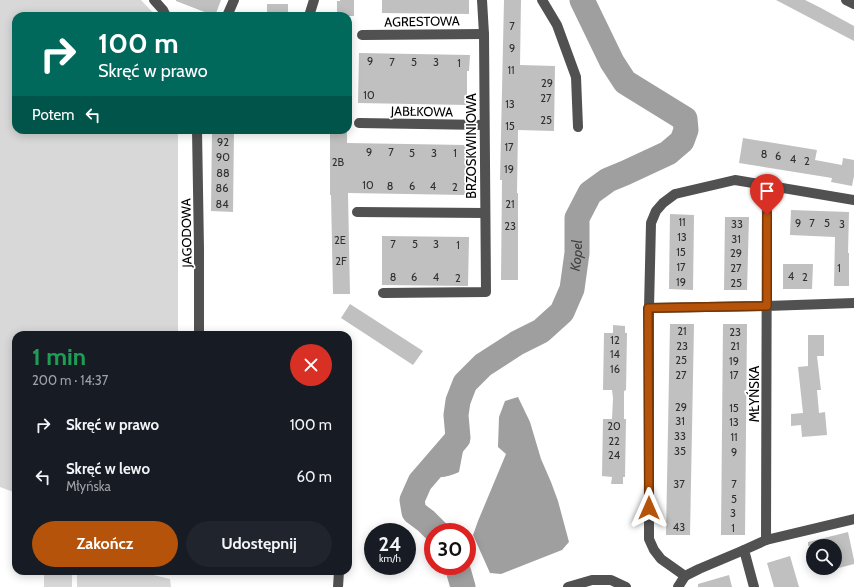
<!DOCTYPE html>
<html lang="pl">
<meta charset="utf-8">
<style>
:root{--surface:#171b24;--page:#20242c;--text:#f1f3f6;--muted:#9ea1a6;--accent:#b45309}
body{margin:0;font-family:Cabin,sans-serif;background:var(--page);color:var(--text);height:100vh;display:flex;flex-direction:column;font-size:15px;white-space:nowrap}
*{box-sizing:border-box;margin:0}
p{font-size:13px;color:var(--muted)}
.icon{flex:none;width:22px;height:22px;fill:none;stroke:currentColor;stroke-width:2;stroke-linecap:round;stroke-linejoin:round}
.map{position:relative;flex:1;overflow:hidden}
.details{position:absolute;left:12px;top:331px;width:340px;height:244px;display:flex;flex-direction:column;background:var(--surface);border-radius:12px;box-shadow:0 2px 10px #0003}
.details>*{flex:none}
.guide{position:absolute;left:12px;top:12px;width:340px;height:122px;border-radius:12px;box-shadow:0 2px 10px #0003;background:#00695c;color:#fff;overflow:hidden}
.buttons{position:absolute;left:806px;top:539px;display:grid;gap:8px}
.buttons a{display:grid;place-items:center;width:36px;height:36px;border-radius:50%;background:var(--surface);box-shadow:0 2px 10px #0003;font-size:20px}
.speed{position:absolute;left:364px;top:523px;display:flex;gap:8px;font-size:20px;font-weight:700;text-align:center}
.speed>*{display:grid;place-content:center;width:52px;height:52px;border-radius:50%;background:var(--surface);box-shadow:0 2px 10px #0003;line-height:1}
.speed small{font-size:10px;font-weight:400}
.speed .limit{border:6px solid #d22;background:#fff;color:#111}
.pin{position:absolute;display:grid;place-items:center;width:34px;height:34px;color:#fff;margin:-41px -17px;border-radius:50% 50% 50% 0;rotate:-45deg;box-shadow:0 0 4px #0007}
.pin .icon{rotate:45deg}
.me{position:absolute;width:44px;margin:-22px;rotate:0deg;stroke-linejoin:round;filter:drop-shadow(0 0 3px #0008)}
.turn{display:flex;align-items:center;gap:14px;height:84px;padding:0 20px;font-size:18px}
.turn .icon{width:52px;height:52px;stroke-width:2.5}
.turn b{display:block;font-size:28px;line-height:34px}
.then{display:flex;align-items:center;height:38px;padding:0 20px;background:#0003;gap:8px;font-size:15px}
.round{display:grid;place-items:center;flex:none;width:42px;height:42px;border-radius:21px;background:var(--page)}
.overview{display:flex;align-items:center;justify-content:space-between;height:68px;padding:0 20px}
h1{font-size:24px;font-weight:700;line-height:30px;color:#1e9e55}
.primary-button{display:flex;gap:8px;margin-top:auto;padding:8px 20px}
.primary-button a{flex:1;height:46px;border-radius:24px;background:var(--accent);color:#fff;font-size:16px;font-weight:700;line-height:46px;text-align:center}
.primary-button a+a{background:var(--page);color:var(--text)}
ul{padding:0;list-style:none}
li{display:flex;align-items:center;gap:12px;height:52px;padding:0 20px}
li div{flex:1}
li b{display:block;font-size:15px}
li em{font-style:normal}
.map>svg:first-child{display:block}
.green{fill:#d8d8d8}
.water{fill:#9f9f9f}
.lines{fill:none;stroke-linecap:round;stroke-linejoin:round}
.river{stroke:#9f9f9f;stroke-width:25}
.building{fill:#c0c0c0}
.minor{stroke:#515151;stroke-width:10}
.route-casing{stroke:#753606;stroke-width:10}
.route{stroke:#b45309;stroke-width:7}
.labels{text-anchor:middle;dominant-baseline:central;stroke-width:3.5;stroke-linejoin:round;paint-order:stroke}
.number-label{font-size:11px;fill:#303030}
.street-label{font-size:13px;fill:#000;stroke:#fff}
.water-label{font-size:14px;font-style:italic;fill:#404040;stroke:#fff}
</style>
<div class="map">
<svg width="854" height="587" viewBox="0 0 854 587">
<rect width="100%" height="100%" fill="#fff"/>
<g class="green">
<polygon points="0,0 141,0 156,16 16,16 16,130 178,130 178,335 16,335 16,493 0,487"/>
<rect x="44" y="571" width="28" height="16"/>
<polygon points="77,571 137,571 170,579 171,587 77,587"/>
</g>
<g class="water">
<polygon points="518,397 530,422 541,459 551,482 558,501 569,542 562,550 501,574 490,573 473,535 478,521 506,454 498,447 499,417 505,401"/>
<path d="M452,431L458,438L468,445L463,451L459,472C446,478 440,478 426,475C425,472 423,468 423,465C424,455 444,437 452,431Z"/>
</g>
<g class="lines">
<g class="river">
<path id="s1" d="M437,532L426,521L414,512L412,500L420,482L458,438L456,415L458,401L465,383L483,365L517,343L541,331L562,312L572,289L577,253V218L590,193L608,180L625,173L668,153L682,141L686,130L685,119L625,82L612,62L582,0"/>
<polyline points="457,566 463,587"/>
</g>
</g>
<g class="building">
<polygon points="176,0 221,0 215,16 176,1"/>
<polygon points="340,0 354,0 354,16 337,16 337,1 340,1"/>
<polygon points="382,0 469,0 469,14 382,13"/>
<polygon points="504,0 521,0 520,65 555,66 554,131 518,130 517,193 518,193 518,280 501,280 502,180 500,180"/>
<polygon points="776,0 805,0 821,8 854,26 854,41"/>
<rect x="267" y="4" width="21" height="12"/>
<polygon points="359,53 470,55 469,71 467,71 467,105 358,103"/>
<polygon points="212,130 234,130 233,212 211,211"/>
<polygon points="330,130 347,130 347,143 466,145 466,195 348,193 350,294 333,294 331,195 330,195"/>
<polygon points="743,138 817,150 815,160 842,165 843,158 854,160 854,176 852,186 831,182 832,178 739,163"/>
<polygon points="791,210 849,212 848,253 849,253 849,286 834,286 835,237 790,235"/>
<polygon points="670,214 694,215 693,290 669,289"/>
<polygon points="725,217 749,217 747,290 724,290"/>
<polygon points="382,236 469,237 468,286 382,285"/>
<polygon points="783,264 813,264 812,289 783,289"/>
<polygon points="350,304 423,351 413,365 341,318"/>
<polygon points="670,324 694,324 690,535 666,535"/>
<polygon points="723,324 747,324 745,535 721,535"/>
<polygon points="613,325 625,326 625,333 627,333 626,390 624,391 624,419 626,419 625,477 623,477 623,484 611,484 612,477 602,476 603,419 612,419 613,398 612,390 603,390 604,333 613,333"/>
<polygon points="808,335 824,335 824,356 817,356 821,390 817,390 819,413 825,412 827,435 802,437 801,425 791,426 791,414 803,413 798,367 808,366"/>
<polygon points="848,532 854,560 854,564 835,569 835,546 808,546 808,542"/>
<polygon points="790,556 799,587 774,587 767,563"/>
<polygon points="729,575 732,587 698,587 698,584"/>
</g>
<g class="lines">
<g class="minor">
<polyline points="154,0 163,10 166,16"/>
<polyline points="542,0 557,25 576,77 578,127"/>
<polyline points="846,0 854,4"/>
<polyline points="227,16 234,0"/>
<polyline points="309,16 314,0"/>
<polyline points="362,35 484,34"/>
<polyline points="359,123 484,125"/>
<polyline points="197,130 199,249 199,335"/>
<polyline points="357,212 485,213"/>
<polyline points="383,293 486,292 484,34 482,0"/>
<polyline points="649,308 767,306 854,303"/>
<polyline points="766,540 854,519"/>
<polyline points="744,550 699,569 685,576 661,559 654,550 649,539 649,308 651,223 656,211 663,203 675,194 735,180 854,200"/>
<polyline points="338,587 339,571"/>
<polyline points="568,587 592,580 611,580 626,587"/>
<polyline points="678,587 685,576"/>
<polyline points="754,587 744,550 766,540 767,185"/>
</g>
</g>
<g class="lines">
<defs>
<polyline id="route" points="649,508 648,308 767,306 767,215"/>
</defs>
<use href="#route" class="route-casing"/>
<use href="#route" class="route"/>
</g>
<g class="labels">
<g class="number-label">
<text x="512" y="26">7</text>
<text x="512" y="48">9</text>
<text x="370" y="61">9</text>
<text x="392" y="62">7</text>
<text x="414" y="62">5</text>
<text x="436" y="62">3</text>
<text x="459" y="63">1</text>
<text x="511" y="70">11</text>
<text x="547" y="83">29</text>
<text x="369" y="95">10</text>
<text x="546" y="98">27</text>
<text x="510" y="104">13</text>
<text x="546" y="120">25</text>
<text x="510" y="126">15</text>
<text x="223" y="142">92</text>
<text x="509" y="147">17</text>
<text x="369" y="152">9</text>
<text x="391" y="152">7</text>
<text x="412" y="153">5</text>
<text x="434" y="153">3</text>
<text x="455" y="153">1</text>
<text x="764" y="154">8</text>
<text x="778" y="156">6</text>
<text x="223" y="157">90</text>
<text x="793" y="159">4</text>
<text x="807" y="161">2</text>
<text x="338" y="162">2B</text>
<text x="509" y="169">19</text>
<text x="223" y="173">88</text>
<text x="368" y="185">10</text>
<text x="390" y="186">8</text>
<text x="412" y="186">6</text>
<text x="433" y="186">4</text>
<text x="455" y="187">2</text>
<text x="222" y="188">86</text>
<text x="222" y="204">84</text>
<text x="510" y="204">21</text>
<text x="682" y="222">11</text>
<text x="798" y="223">9</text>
<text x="812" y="223">7</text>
<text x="827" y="223">5</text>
<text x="737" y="224">33</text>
<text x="842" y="224">3</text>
<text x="510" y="226">23</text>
<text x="682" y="237">13</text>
<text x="736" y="239">31</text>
<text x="340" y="240">2E</text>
<text x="393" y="244">7</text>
<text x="415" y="244">5</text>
<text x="436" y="244">3</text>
<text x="458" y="245">1</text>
<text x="681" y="252">15</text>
<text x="736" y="253">29</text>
<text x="341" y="261">2F</text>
<text x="681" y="267">17</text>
<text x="736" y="268">27</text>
<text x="839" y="268">1</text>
<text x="791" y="276">4</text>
<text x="393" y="277">8</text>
<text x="414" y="277">6</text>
<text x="436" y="277">4</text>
<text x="805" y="277">2</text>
<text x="458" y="278">2</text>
<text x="681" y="282">19</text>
<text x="736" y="283">25</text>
<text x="682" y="331">21</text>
<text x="735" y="332">23</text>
<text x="615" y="340">12</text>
<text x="682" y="346">23</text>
<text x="735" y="346">21</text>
<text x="615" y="354">14</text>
<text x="681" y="360">25</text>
<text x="734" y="361">19</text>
<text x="615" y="369">16</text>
<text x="681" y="375">27</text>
<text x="734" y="375">17</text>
<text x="681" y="407">29</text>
<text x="734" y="408">15</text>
<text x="680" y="421">31</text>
<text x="734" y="422">13</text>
<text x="614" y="426">20</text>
<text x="680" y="436">33</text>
<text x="734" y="437">11</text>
<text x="614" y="441">22</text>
<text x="680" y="451">35</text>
<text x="734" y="452">9</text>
<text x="614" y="455">24</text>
<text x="679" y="484">37</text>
<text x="734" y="484">7</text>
<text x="734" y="499">5</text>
<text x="733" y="513">3</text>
<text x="679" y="527">43</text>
<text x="733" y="528">1</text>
</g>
<g class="street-label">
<text transform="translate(422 21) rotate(-1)">AGRESTOWA</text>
<text transform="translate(422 111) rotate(1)">JABŁKOWA</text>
<text transform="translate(471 146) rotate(-90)">BRZOSKWINIOWA</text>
<text transform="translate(186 233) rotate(-91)">JAGODOWA</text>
<text transform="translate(754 394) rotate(-90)">MŁYŃSKA</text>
</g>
<g class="water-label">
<text stroke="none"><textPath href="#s1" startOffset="357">Kopel</textPath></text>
</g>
</g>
</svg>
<div class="buttons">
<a><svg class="icon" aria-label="search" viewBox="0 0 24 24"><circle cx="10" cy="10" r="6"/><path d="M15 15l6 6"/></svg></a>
</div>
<div class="speed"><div>24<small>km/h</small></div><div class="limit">30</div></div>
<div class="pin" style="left:767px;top:215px;background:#d93025"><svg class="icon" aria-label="arrive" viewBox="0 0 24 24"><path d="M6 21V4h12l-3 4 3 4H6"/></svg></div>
<svg class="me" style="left:649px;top:508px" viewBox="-20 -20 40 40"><path d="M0-17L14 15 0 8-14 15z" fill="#b45309" stroke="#fff" stroke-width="4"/></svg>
<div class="guide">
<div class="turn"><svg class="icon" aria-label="right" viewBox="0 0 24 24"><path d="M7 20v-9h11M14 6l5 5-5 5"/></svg><div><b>100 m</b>Skręć w prawo</div></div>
<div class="then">Potem<svg class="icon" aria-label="left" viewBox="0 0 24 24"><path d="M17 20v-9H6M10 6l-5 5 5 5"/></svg></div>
</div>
<section class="details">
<div class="overview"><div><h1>1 min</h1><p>200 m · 14:37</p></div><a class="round" style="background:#d93025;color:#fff"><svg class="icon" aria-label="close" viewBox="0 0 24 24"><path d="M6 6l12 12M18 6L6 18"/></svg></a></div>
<ul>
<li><svg class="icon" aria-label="right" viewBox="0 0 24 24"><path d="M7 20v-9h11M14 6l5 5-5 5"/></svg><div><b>Skręć w prawo</b></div><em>100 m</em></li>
<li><svg class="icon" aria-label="left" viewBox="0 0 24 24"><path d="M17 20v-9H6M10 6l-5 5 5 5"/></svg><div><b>Skręć w lewo</b><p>Młyńska</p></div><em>60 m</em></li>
</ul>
<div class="primary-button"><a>Zakończ</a><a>Udostępnij</a></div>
</section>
</div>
